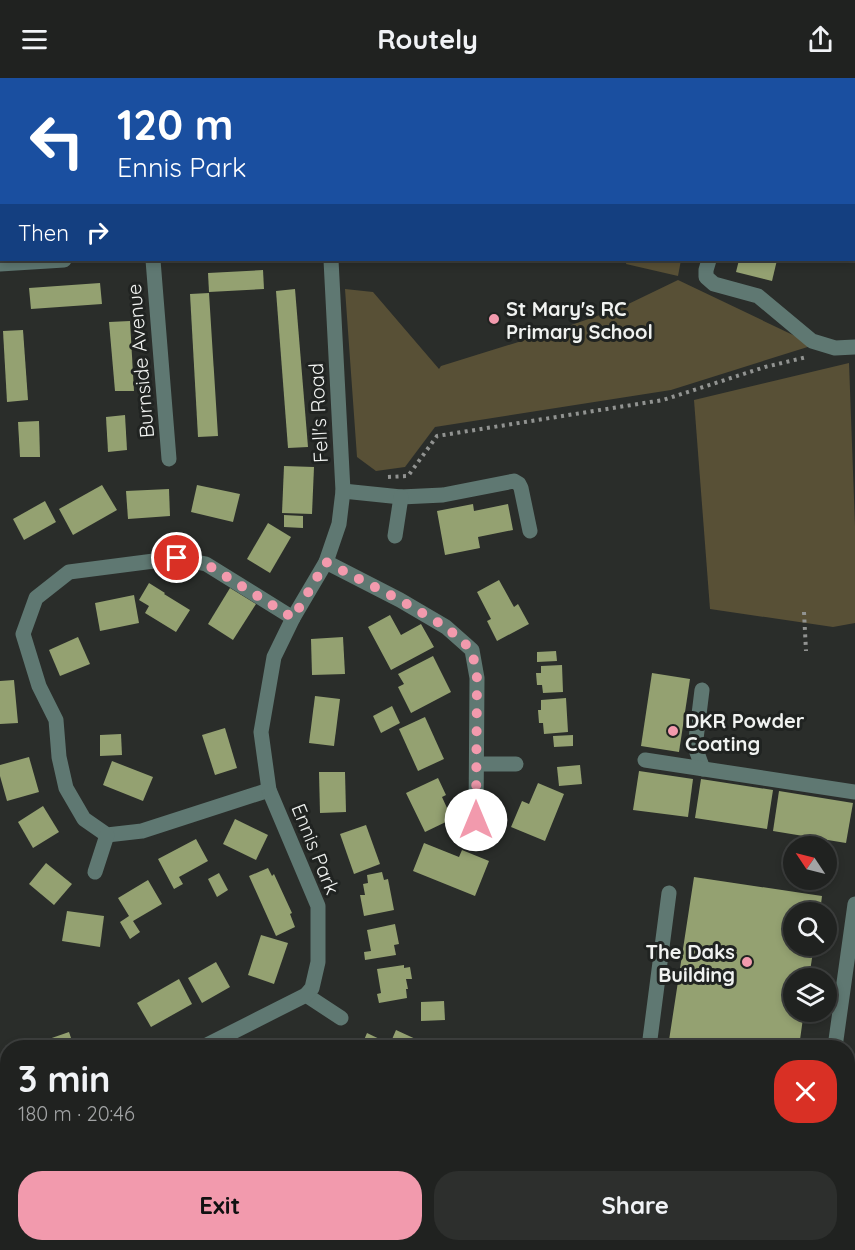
<!DOCTYPE html>
<meta charset="utf-8">
<style>
:root{--surface:#202220;--page:#2d2f2d;--text:#f1f3f6;--muted:#a2a4a5;--line:#3d3f3e;--accent:#f29aad}
body{margin:0;font-family:Quicksand,sans-serif;background:var(--page);color:var(--text);height:100vh;display:flex;flex-direction:column;font-size:22px;white-space:nowrap}
*{box-sizing:border-box;margin:0}
p{font-size:20px;color:var(--muted)}
.icon{flex:none;width:33px;height:33px;fill:none;stroke:currentColor;stroke-width:2;stroke-linecap:round;stroke-linejoin:round}
.map{position:relative;flex:1;overflow:hidden}
.drawer{position:absolute;left:0px;top:962px;width:855px;height:212px;display:flex;flex-direction:column;background:var(--surface);border-radius:24px 24px 0 0;box-shadow:0 3px 9px #0003,0 0 0 2px var(--line)}
.drawer>*{flex:none}
.top-card{position:absolute;left:0px;top:0px;width:855px;height:183px;box-shadow:0 3px 9px #0003,0 0 0 2px var(--line);background:#1a4fa0;color:#fff;overflow:hidden}
.needle{width:39px;rotate:305deg}
.controls{position:absolute;left:783px;top:758px;display:grid;gap:12px}
.controls a{display:grid;place-items:center;width:54px;height:54px;border-radius:50%;background:var(--surface);box-shadow:0 3px 9px #0003,0 0 0 2px var(--line);font-size:30px}
.pin{position:absolute;display:grid;place-items:center;width:51px;height:51px;color:#fff;margin:-26px;border:3px solid #fff;border-radius:50%;box-shadow:0 2px 6px #0007}
.me{position:absolute;width:66px;margin:-33px;rotate:0deg;stroke-linejoin:round;filter:drop-shadow(0 0 4px #0008)}
.turn{display:flex;align-items:center;gap:21px;height:126px;padding:0 18px;font-size:27px}
.turn .icon{width:78px;height:78px;stroke-width:2.5}
.turn b{display:block;font-size:42px;line-height:51px}
.then{display:flex;align-items:center;height:57px;padding:0 18px;background:#0003;gap:12px;font-size:22px}
.round{display:grid;place-items:center;flex:none;width:63px;height:63px;border-radius:24px;background:var(--page)}
.overview{display:flex;align-items:center;justify-content:space-between;height:102px;padding:0 18px}
h1{font-size:36px;font-weight:700;line-height:45px}
.cta{display:flex;gap:12px;margin-top:auto;padding:12px 18px}
.cta a{flex:1;height:69px;border-radius:24px;background:var(--accent);color:#111;font-size:24px;font-weight:700;line-height:69px;text-align:center}
.cta a+a{background:var(--page);color:var(--text)}
header{display:flex;justify-content:space-between;align-items:center;height:78px;padding:0 18px;background:var(--surface);font-size:27px;font-weight:700}
.map>svg:first-child{display:block}
.green{fill:#585036}
.building{fill:#94a171}
.lines{fill:none;stroke-linecap:round;stroke-linejoin:round}
.path{stroke:#919391;stroke-width:4;stroke-dasharray:3 4.5;stroke-linecap:butt}
.minor{stroke:#5f7872;stroke-width:15}
.route{stroke:#f29aad;stroke-width:10;stroke-dasharray:0 18}
.poi-dot{fill:#f29aad;stroke:#202321;stroke-width:2}
.labels{text-anchor:middle;dominant-baseline:central;stroke-width:6;stroke-linejoin:round;paint-order:stroke}
.poi-label{font-size:20px;font-weight:bold;fill:#f0f2f0;stroke:#202321;text-anchor:start}
.street-label{font-size:20px;fill:#f0f2f0;stroke:#202321}
</style>
<header><svg class="icon" aria-label="menu" viewBox="0 0 24 24"><path d="M4 6h16M4 12h16M4 18h16"/></svg>Routely<svg class="icon" aria-label="share" viewBox="0 0 24 24"><path d="M12 15V3M7 8l5-5 5 5M5 13v7h14v-7"/></svg></header>
<div class="map">
<svg width="855" height="1172" viewBox="0 0 855 1172">
<rect width="100%" height="100%" fill="#2a2d2a"/>
<g class="green">
<polygon points="627,182 681,182 678,198 626,186"/>
<polygon points="678,202 814,267 671,312 435,349 405,389 376,393 357,379 345,211 373,214 439,291 441,288 557,252 620,230"/>
<polygon points="849,285 855,448 855,545 833,549 710,531 694,322"/>
</g>
<g class="building">
<polygon points="739,182 777,182 772,203 736,194"/>
<polygon points="263,192 264,211 209,214 208,195"/>
<polygon points="100,205 102,226 31,231 29,210"/>
<polygon points="295,211 308,369 288,370 276,213"/>
<polygon points="209,215 218,358 198,359 190,216"/>
<polygon points="130,243 134,313 115,313 109,244"/>
<polygon points="23,252 28,322 7,324 3,253"/>
<polygon points="125,337 127,372 108,374 106,339"/>
<polygon points="39,343 40,379 20,379 18,344"/>
<polygon points="284,388 314,389 312,436 282,435"/>
<polygon points="102,407 117,432 73,457 59,431"/>
<polygon points="197,407 240,416 233,444 191,434"/>
<polygon points="169,411 170,438 128,441 126,413"/>
<polygon points="45,423 56,444 24,462 13,441"/>
<polygon points="473,426 474,433 508,426 513,452 478,459 480,470 445,477 437,433"/>
<polygon points="284,437 303,438 303,450 284,449"/>
<polygon points="268,445 291,459 270,495 247,481"/>
<polygon points="499,502 514,529 518,526 529,546 497,563 487,543 491,541 477,514"/>
<polygon points="149,505 165,515 164,516 190,532 176,554 145,535 149,528 139,522"/>
<polygon points="230,510 256,526 233,562 208,546"/>
<polygon points="134,517 139,545 100,553 95,525"/>
<polygon points="390,537 401,557 421,546 434,569 391,592 368,549"/>
<polygon points="78,559 90,586 60,598 49,572"/>
<polygon points="343,559 345,596 312,597 311,561"/>
<polygon points="556,573 557,583 537,584 537,574"/>
<polygon points="433,578 451,614 411,635 398,609 404,606 398,596"/>
<polygon points="562,587 563,614 543,615 542,607 537,607 536,595 541,595 541,588"/>
<polygon points="652,595 690,601 679,674 641,668"/>
<polygon points="14,602 18,645 0,646 0,603"/>
<polygon points="315,618 340,621 334,668 309,665"/>
<polygon points="566,620 568,654 544,656 543,645 539,645 538,632 541,632 541,622"/>
<polygon points="392,628 400,645 381,655 373,638"/>
<polygon points="425,639 444,681 418,693 399,651"/>
<polygon points="225,650 237,690 215,697 202,657"/>
<polygon points="121,656 122,677 100,678 100,657"/>
<polygon points="573,657 573,668 554,669 553,658"/>
<polygon points="29,679 39,714 7,723 0,698 0,687"/>
<polygon points="112,683 153,699 143,723 103,707"/>
<polygon points="580,687 582,706 559,708 557,689"/>
<polygon points="639,693 693,701 688,739 633,732"/>
<polygon points="319,694 345,694 346,734 320,735"/>
<polygon points="438,700 446,717 442,719 452,741 425,754 406,715"/>
<polygon points="701,701 773,712 767,751 695,740"/>
<polygon points="538,705 564,716 545,763 511,749 522,723 529,726"/>
<polygon points="779,713 853,725 846,765 773,753"/>
<polygon points="43,728 59,754 33,770 18,744"/>
<polygon points="235,741 268,757 256,782 223,766"/>
<polygon points="366,747 380,786 354,796 340,756"/>
<polygon points="196,761 208,783 179,799 183,806 174,811 158,781"/>
<polygon points="424,765 459,779 462,772 489,783 475,818 413,793"/>
<polygon points="46,785 72,806 54,827 29,806"/>
<polygon points="268,790 272,798 274,796 292,835 290,836 295,849 276,858 249,798"/>
<polygon points="382,794 384,802 388,801 394,832 364,838 360,817 365,817 363,806 368,805 367,797"/>
<polygon points="219,795 228,812 217,819 208,801"/>
<polygon points="694,799 822,818 820,834 794,834 794,867 814,867 809,900 794,900 794,933 804,933 799,969 668,969"/>
<polygon points="148,802 162,826 133,843 140,854 130,861 120,844 129,838 118,820"/>
<polygon points="67,833 104,838 100,869 62,863"/>
<polygon points="395,846 399,866 394,867 396,877 365,882 364,874 371,873 367,852"/>
<polygon points="261,857 288,865 274,906 248,897"/>
<polygon points="216,884 230,909 202,925 188,900"/>
<polygon points="404,887 404,890 410,889 412,901 406,901 408,911 406,911 407,920 379,925 377,916 381,915 377,891"/>
<polygon points="179,901 192,926 151,949 137,925"/>
<polygon points="444,923 445,942 421,943 421,924"/>
<polygon points="396,952 420,963 417,969 361,969 367,955 390,966"/>
<polygon points="69,954 74,969 48,969 46,962"/>
<polygon points="329,961 330,969 290,969 290,963"/>
<polygon points="534,1166 563,1166 562,1170 552,1169 552,1172 533,1172"/>
<polygon points="482,1167 507,1171 507,1172 481,1172"/>
</g>
<g class="lines">
<g class="path">
<polyline points="388,399 408,398 437,358 663,322 765,289 807,279"/>
<polyline points="804,534 806,573"/>
</g>
<g class="minor">
<polyline points="139,0 139,2"/>
<polyline points="313,0 313,2"/>
<polyline points="153,182 169,381"/>
<polyline points="709,182 706,192 706,199 714,206 758,218 812,263 835,270 855,269"/>
<polyline points="0,186 64,182"/>
<polyline points="343,413 401,419 443,417 514,403 519,406 521,410 530,453"/>
<polyline points="395,458 401,419"/>
<polyline points="326,484 400,522 446,549 472,572 477,600 476,742"/>
<polyline points="702,612 695,669 703,691"/>
<polyline points="645,682 855,714"/>
<polyline points="477,686 516,686"/>
<polyline points="269,712 142,753 107,757 84,741 66,710 59,679 56,642 39,608 23,556 36,520 69,494 177,480 206,486 293,540"/>
<polyline points="95,794 107,757"/>
<polyline points="306,917 341,940"/>
<polyline points="203,969 306,917 312,910 318,884 318,828 269,712 261,654 274,579 293,540 326,484 339,446 343,413 331,182"/>
<polyline points="649,969 669,815"/>
<polyline points="835,969 855,826"/>
<polyline points="573,1172 574,1166"/>
<polyline points="807,1172 808,1166"/>
</g>
</g>
<g class="lines">
<polyline class="route" points="177,480 206,486 293,540 326,484 400,522 446,549 472,572 477,600 476,742"/>
</g>
<g class="poi-dot">
<circle cx="494" cy="241" r="6"/>
<circle cx="673" cy="653" r="6"/>
<circle cx="747" cy="884" r="6"/>
</g>
<g class="labels">
<g class="poi-label">
<text x="506" y="230">St Mary's RC<tspan x="506" dy="23">Primary School</tspan></text>
<text x="685" y="642">DKR Powder<tspan x="685" dy="23">Coating</tspan></text>
<text x="735" y="873" text-anchor="end">The Daks<tspan x="735" dy="23">Building</tspan></text>
</g>
<g class="street-label">
<text transform="translate(140 283) rotate(-95)">Burnside Avenue</text>
<text transform="translate(318 335) rotate(-93)">Fell's Road</text>
<text transform="translate(316 771) rotate(68)">Ennis Park</text>
</g>
</g>
</svg>
<div class="controls">
<a><svg class="needle" viewBox="-14 -14 28 28"><path d="M0-13l5 13h-10z" fill="#e53935"/><path d="M0 13l5-13h-10z" fill="#a2a4a5"/></svg></a>
<a><svg class="icon" aria-label="search" viewBox="0 0 24 24"><circle cx="10" cy="10" r="6"/><path d="M15 15l6 6"/></svg></a>
<a><svg class="icon" aria-label="layers" viewBox="0 0 24 24"><path d="M12 4l9 5-9 5-9-5zM3 14l9 5 9-5"/></svg></a>
</div>
<div class="pin" style="left:177px;top:480px;background:#d93025"><svg class="icon" aria-label="arrive" viewBox="0 0 24 24"><path d="M6 21V4h12l-3 4 3 4H6"/></svg></div>
<svg class="me" style="left:476px;top:742px" viewBox="-20 -20 40 40"><circle r="19" fill="#fff"/><path d="M0-13L10 11 0 6-10 11z" fill="#f29aad"/></svg>
<div class="top-card">
<div class="turn"><svg class="icon" aria-label="left" viewBox="0 0 24 24"><path d="M17 20v-9H6M10 6l-5 5 5 5"/></svg><div><b>120 m</b>Ennis Park</div></div>
<div class="then">Then<svg class="icon" aria-label="right" viewBox="0 0 24 24"><path d="M7 20v-9h11M14 6l5 5-5 5"/></svg></div>
</div>
<section class="drawer">
<div class="overview"><div><h1>3 min</h1><p>180 m · 20:46</p></div><a class="round" style="background:#d93025;color:#fff"><svg class="icon" aria-label="close" viewBox="0 0 24 24"><path d="M6 6l12 12M18 6L6 18"/></svg></a></div>
<div class="cta"><a>Exit</a><a>Share</a></div>
</section>
</div>
